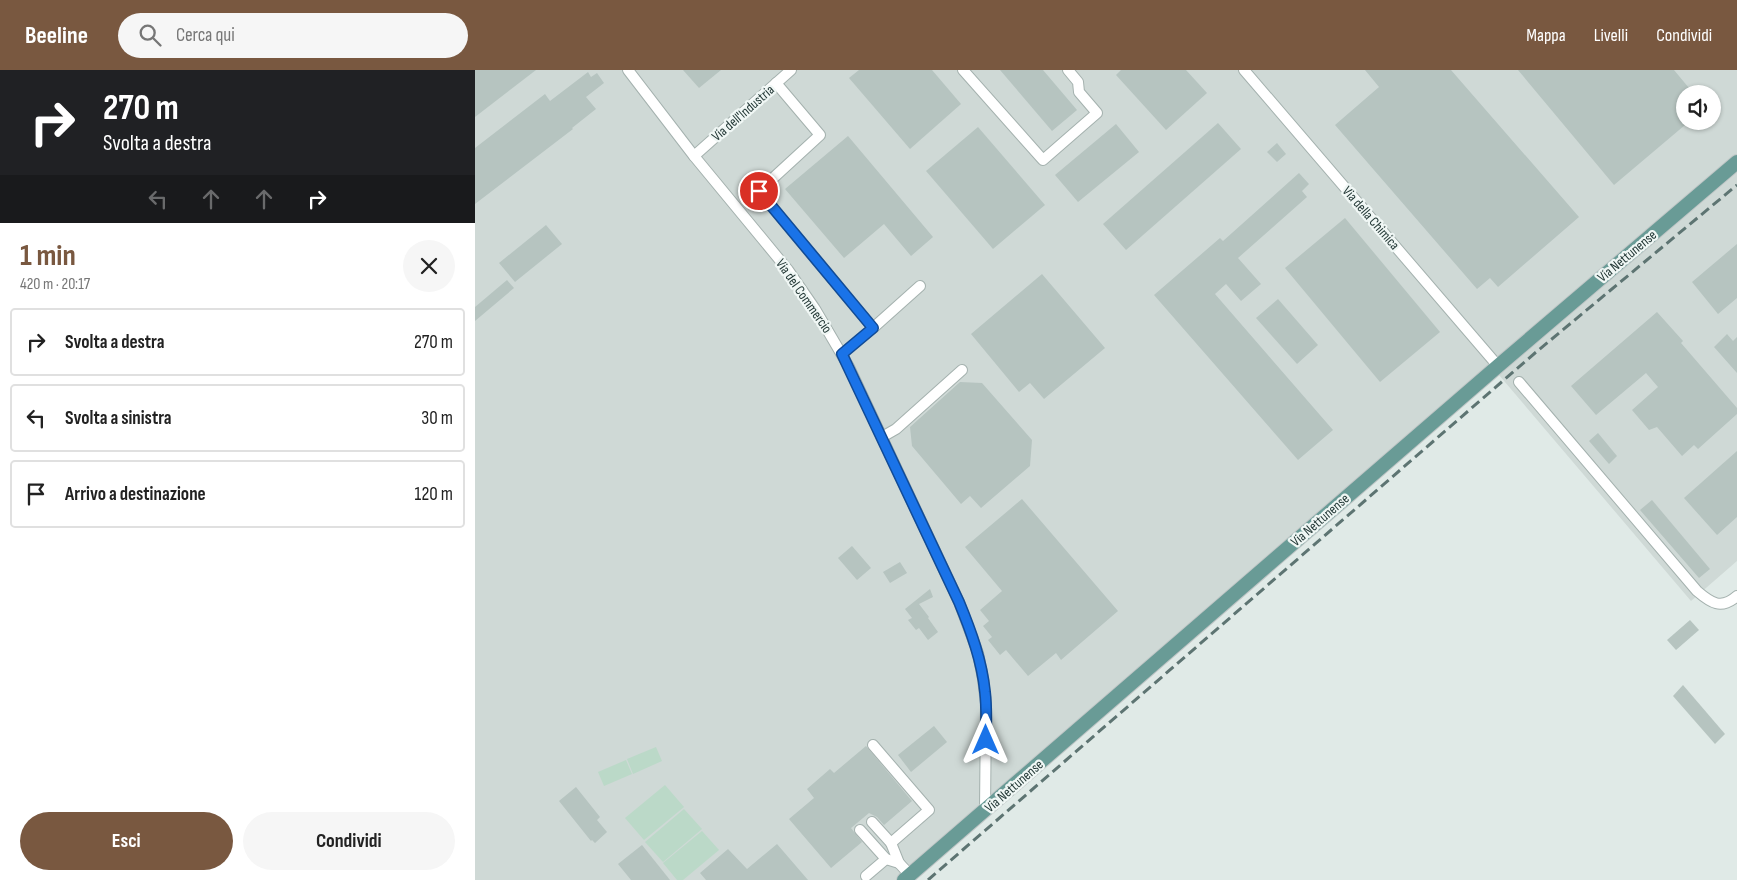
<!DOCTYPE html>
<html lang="it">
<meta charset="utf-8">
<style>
:root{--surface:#fff;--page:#f6f6f6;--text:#222;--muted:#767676;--line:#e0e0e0;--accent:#795840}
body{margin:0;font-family:"Sofia Sans Condensed",sans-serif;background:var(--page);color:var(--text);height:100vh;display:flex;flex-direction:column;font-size:19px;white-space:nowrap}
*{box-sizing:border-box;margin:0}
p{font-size:16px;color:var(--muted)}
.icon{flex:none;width:28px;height:28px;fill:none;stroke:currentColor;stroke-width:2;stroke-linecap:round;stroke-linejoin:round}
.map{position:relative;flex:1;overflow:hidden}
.sheet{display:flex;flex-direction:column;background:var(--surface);width:475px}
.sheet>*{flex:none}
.hud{background:#202124;color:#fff;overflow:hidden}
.buttons{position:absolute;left:1201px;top:15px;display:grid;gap:10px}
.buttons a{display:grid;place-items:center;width:45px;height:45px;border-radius:50%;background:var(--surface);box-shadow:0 1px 4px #0004;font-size:25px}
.pin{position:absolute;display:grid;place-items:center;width:42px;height:42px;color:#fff;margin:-21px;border:2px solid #fff;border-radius:50%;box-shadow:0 1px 5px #0007}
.me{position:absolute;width:55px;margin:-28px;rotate:0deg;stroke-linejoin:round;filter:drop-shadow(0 0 4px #0008)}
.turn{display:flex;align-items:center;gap:18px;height:105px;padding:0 20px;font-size:22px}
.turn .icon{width:65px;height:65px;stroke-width:2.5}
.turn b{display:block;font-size:35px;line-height:42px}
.lanes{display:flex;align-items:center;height:48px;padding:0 20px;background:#0003;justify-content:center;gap:25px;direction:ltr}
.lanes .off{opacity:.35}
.round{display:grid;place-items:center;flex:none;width:52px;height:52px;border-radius:26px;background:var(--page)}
.overview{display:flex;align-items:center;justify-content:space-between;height:85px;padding:0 20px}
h1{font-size:30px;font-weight:700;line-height:38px;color:var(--accent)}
.action{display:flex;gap:10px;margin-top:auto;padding:10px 20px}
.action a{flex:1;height:58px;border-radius:30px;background:var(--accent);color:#fff;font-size:20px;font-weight:700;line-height:58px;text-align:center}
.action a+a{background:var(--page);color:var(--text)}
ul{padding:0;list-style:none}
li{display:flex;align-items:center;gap:15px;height:68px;margin:0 10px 8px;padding:0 10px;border:2px solid var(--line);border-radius:5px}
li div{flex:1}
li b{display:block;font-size:19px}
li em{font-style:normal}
header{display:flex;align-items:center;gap:30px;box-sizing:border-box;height:70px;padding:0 25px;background:var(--accent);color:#fff}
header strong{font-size:24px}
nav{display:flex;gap:28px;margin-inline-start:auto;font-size:18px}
.search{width:350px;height:45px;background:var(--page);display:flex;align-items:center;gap:12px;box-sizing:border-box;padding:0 18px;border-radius:28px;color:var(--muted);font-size:19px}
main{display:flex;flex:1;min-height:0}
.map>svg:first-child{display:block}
.built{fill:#cfd9d6;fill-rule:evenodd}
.green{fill:#bbd9c8}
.building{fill:#b6c4c0}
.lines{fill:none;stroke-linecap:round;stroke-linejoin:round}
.minor-casing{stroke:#a4b1ae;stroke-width:12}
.major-casing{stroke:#c1c7c7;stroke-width:16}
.minor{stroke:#fff;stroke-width:10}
.major{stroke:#699b96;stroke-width:14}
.rail{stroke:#5d7472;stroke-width:3;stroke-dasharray:10 5;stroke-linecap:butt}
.route-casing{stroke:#114b97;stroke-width:12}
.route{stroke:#1a73e8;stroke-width:9}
.labels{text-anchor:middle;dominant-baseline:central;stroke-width:4.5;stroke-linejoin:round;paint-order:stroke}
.street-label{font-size:14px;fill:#233836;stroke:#f0f7f5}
</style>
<header>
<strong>Beeline</strong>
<div class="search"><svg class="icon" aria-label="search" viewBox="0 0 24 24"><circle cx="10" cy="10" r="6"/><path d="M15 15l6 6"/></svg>Cerca qui</div>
<nav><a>Mappa</a><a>Livelli</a><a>Condividi</a></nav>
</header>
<main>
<section class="sheet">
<div class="hud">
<div class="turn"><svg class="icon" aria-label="right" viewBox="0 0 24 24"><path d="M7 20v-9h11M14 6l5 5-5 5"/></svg><div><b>270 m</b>Svolta a destra</div></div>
<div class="lanes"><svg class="icon off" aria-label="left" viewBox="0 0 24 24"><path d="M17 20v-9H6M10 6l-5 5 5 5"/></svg><svg class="icon off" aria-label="ahead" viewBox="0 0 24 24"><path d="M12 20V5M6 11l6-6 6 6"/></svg><svg class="icon off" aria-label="ahead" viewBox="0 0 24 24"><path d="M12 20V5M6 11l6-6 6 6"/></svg><svg class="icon" aria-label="right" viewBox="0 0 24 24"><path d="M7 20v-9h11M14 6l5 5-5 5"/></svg></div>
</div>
<div class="overview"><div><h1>1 min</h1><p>420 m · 20:17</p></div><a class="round"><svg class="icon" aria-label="close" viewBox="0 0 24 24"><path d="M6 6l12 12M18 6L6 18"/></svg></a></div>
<ul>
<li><svg class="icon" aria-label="right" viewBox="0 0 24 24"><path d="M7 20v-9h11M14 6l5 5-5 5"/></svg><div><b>Svolta a destra</b></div><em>270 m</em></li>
<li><svg class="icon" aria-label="left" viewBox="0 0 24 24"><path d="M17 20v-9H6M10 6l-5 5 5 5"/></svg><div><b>Svolta a sinistra</b></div><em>30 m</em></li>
<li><svg class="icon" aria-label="arrive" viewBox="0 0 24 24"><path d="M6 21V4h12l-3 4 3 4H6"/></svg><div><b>Arrivo a destinazione</b></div><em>120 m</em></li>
</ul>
<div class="action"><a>Esci</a><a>Condividi</a></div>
</section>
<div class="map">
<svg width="1262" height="810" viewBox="0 0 1262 810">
<rect width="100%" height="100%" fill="#e0eae7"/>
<path class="built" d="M0,0H1262V491L1216,531L1024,305L439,810H0ZM1210,24H1238V51H1210Z"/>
<g class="green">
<polygon points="181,677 187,691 158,704 152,689"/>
<polygon points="151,690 157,704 129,716 123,702"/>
<polygon points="190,715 209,737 169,770 150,748"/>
<polygon points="209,739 227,759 188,792 170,772"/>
<polygon points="227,761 244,780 208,810 202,810 188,793"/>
</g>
<g class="building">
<polygon points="0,0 61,0 0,47"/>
<polygon points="208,0 246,0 224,18"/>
<polygon points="384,0 457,0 486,34 435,79 374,8"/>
<polygon points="525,0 568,0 602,40 577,61"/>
<polygon points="646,0 711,0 732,23 691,60 641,5"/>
<polygon points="890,0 976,0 1104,147 1023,217 1015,208 1002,219 860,55 904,17"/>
<polygon points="1043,0 1199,0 1219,24 1210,24 1210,55 1139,115"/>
<polygon points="113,2 116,7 122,3 129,13 111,27 121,39 97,58 98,59 0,134 0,78 70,24 75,31"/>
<polygon points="743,53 766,79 651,180 628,154"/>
<polygon points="641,54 664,82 603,132 580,105"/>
<polygon points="503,57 570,135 518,179 451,101"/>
<polygon points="373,66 458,167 436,186 409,154 369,188 310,119"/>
<polygon points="802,73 811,84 802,92 792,82"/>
<polygon points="824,103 834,114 827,121 832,127 763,188 786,214 766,231 751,214 740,224 858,360 823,390 679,225 745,168 748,171"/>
<polygon points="870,148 965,262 905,312 810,198"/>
<polygon points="71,155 87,174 40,212 24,193"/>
<polygon points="1262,174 1262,228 1243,244 1217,212"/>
<polygon points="567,204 630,278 569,329 555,313 544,322 496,264"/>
<polygon points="32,210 39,218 0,251 0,237"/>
<polygon points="803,229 843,275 822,294 781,248"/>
<polygon points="1182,242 1208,271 1206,273 1262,338 1262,344 1223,379 1219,375 1207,386 1182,357 1174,360 1157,340 1183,317 1171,303 1121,345 1096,316"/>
<polygon points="1252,264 1258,271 1262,267 1262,303 1239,277"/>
<polygon points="485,312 507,313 557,370 555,396 506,438 495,426 486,434 437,376 435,357"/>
<polygon points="1123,363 1142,386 1134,394 1114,371"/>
<polygon points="1262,381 1262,447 1242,465 1209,428"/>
<polygon points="547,429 643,541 586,590 581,583 553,606 531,580 525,585 513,570 517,567 508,556 514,551 505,540 527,521 490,477"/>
<polygon points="1177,430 1235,499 1224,508 1165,440"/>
<polygon points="377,476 396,498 382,510 363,488"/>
<polygon points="425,492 432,503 415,513 408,502"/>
<polygon points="455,519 458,527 444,534 454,547 453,548 463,562 453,570 444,558 441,560 433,550 437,548 430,539"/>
<polygon points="1215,550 1224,560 1201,580 1192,570"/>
<polygon points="1208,615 1250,664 1240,674 1198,626"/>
<polygon points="459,656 472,672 436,702 423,685"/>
<polygon points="391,676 437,731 409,755 402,747 394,743 376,758 387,772 356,798 314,749 339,728 332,719 355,699 359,703"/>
<polygon points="101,717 125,747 122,750 132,762 120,773 117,770 116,771 84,731"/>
<polygon points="302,774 333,810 231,810 225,803 253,779 272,799"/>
<polygon points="167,775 195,810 156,810 143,794"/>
</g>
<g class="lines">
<defs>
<g id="minor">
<polyline points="153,0 219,86 313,200 340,239 374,297 484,532 503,583 508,609 511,634 510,741"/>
<polyline points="488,0 568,90 622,43 604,22 603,12 593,0"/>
<polyline points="769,0 1023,296"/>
<polyline points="301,13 345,65 284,121 398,258 367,284"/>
<polyline points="219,86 316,0"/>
<polyline points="398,258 445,216"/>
<path d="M1044,312L1222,521C1236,533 1246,540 1262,526"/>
<polyline points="407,367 421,359 487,300"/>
<polyline points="398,675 454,740 416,773 424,793 435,805"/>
<polyline points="397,752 416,773"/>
<polyline points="385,760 411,789 424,793"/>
<polyline points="391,806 411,789"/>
</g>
<polyline id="major" points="429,810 1023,296 1262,92"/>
</defs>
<use href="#minor" class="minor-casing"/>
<use href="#major" class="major-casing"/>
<use href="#minor" class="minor"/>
<use href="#major" class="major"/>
<polyline class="rail" points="453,810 1060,283 1262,115"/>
</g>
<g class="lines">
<defs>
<path id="route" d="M284,121L398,258L367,284L484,532C496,561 507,591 510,622C512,638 511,654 511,670"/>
</defs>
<use href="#route" class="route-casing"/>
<use href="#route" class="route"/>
</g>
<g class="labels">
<g class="street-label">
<text transform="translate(268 43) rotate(-41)">Via dell'Industria</text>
<text transform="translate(896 148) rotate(49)">Via della Chimica</text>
<text transform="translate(1152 186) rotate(-40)">Via Nettunense</text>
<text transform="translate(329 226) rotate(55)">Via del Commercio</text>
<text transform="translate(845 450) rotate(-41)">Via Nettunense</text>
<text transform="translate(539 716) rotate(-41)">Via Nettunense</text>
</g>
</g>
</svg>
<div class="buttons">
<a><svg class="icon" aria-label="sound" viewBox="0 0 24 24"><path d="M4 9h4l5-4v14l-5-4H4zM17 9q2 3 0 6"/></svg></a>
</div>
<div class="pin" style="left:284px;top:121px;background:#d93025"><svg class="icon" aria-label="arrive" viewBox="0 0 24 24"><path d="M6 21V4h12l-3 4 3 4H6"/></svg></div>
<svg class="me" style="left:511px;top:670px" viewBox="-20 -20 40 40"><path d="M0-17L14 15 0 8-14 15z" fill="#1a73e8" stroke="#fff" stroke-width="4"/></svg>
</div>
</main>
